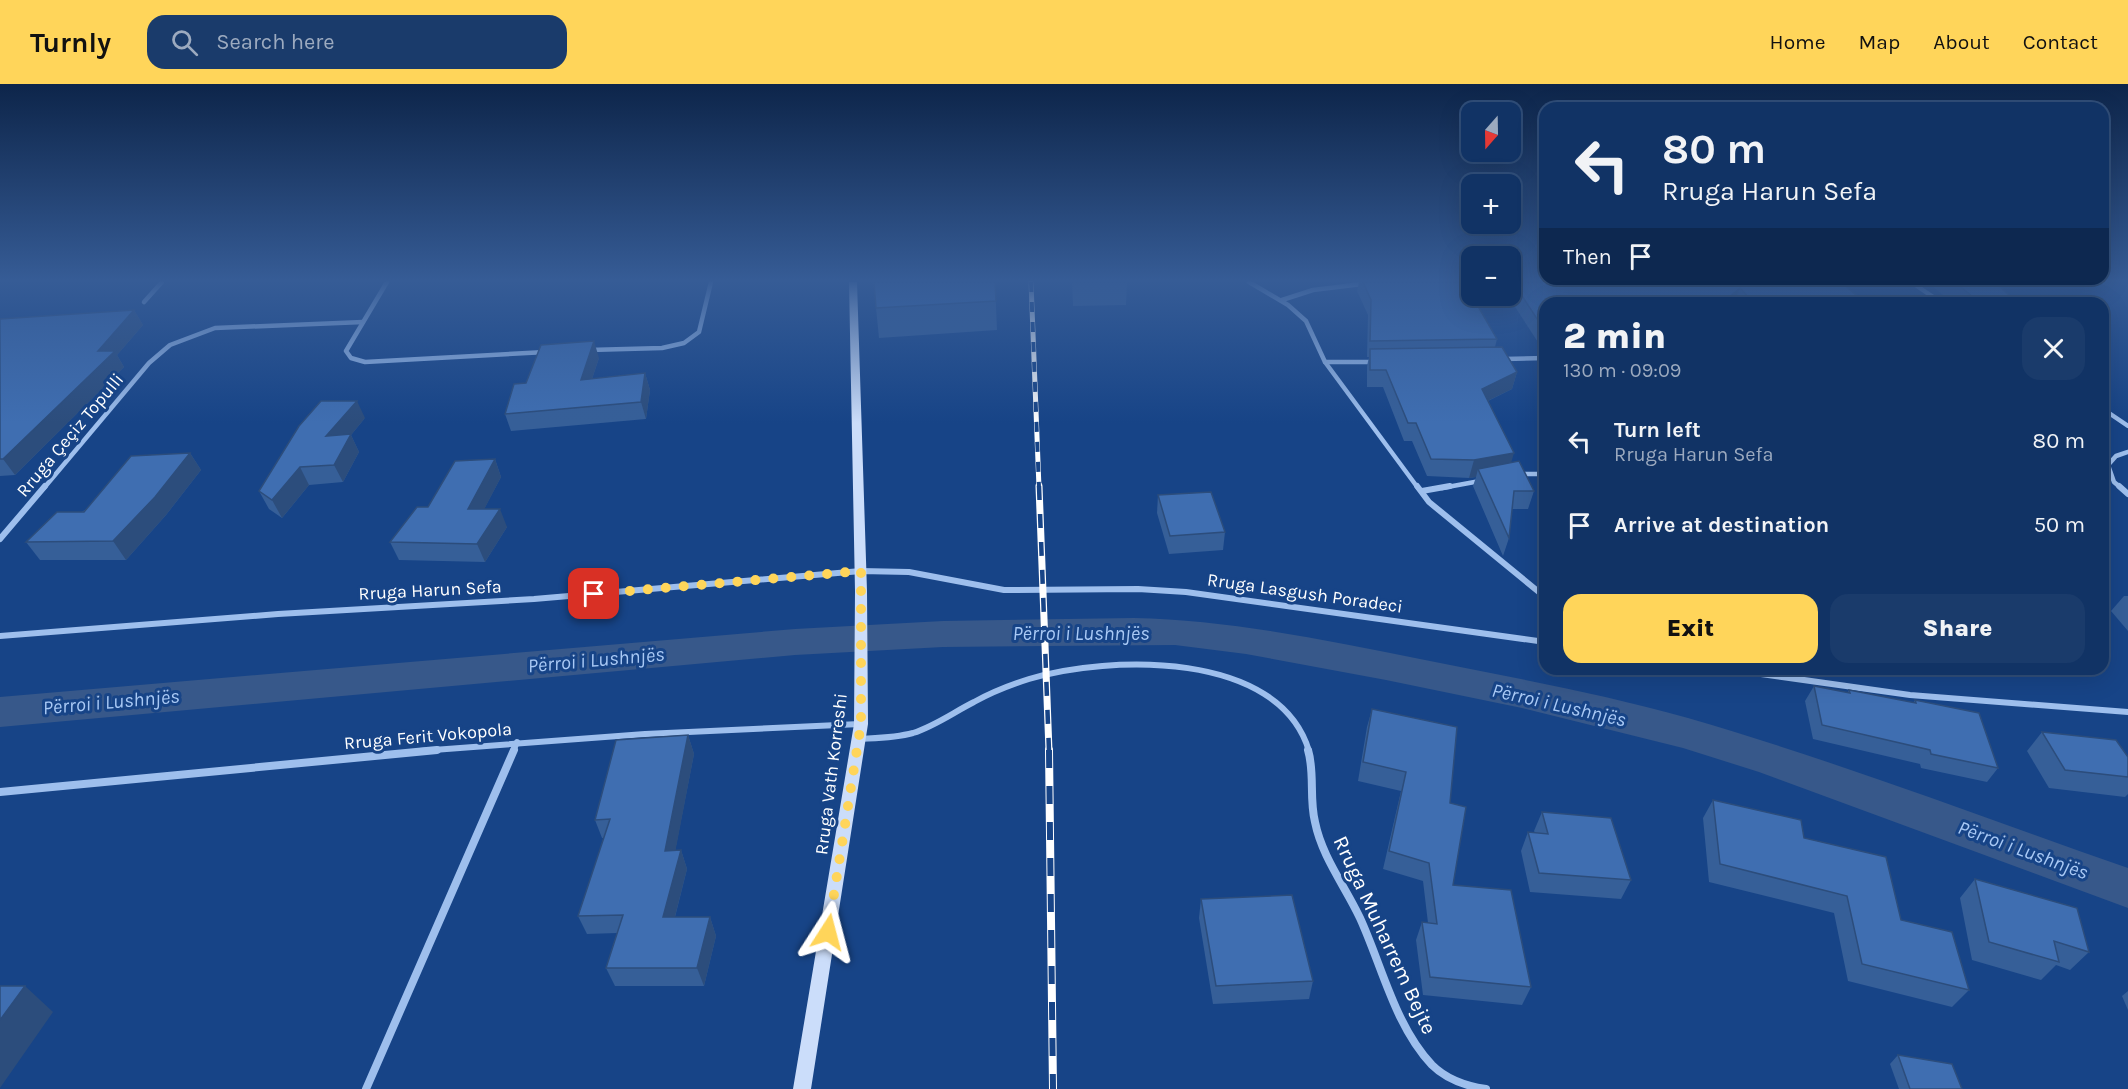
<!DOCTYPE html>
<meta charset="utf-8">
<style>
:root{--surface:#113365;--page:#1a3b6b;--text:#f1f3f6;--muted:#9caabf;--line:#304e79;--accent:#ffd55a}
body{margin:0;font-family:Karla,sans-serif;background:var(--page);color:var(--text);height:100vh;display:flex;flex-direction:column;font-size:22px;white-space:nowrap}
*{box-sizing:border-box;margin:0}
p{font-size:20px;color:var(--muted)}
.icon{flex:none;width:33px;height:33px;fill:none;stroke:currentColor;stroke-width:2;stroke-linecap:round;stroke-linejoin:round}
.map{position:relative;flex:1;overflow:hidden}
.details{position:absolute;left:1539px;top:213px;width:570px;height:378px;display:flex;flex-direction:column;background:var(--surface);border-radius:18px;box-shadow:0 6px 24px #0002,0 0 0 2px var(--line)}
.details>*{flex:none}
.hud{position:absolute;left:1539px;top:18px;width:570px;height:183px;border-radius:18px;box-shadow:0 6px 24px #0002,0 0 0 2px var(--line);background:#113365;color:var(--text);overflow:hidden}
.needle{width:39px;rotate:200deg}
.buttons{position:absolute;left:1461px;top:18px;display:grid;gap:12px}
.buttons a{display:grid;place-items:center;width:60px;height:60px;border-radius:12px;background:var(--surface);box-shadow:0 6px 24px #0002,0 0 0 2px var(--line);font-size:30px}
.pin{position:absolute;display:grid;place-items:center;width:51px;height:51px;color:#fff;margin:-26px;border-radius:12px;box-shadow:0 3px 9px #0006}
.me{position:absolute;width:66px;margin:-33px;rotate:9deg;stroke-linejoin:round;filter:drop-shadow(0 0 4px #0008)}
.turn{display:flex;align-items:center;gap:21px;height:126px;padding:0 24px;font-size:27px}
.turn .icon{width:78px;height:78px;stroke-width:2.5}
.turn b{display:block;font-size:42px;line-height:51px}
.then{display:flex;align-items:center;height:57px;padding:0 24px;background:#0003;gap:12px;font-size:22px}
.round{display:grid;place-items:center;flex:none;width:63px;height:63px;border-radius:18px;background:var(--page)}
.summary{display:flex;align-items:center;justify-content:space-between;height:102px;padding:0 24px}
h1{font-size:36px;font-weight:800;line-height:45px}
.primary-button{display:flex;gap:12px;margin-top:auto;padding:12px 24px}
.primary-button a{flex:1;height:69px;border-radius:18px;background:var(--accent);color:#111;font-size:24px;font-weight:800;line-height:69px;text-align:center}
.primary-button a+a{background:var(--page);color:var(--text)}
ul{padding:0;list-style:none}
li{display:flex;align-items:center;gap:18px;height:84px;padding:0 24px}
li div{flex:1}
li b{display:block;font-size:22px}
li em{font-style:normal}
header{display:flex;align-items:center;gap:36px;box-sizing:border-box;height:84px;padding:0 30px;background:var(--accent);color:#111}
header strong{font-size:28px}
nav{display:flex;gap:33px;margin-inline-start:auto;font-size:21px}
.search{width:420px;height:54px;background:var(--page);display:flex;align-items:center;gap:15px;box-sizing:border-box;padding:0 21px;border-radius:18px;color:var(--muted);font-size:22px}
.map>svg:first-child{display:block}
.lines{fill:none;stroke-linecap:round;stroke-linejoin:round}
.canal{fill:#37588a;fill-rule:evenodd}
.street-far2{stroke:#9ebfed;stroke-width:4.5}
.street-far1{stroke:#9ebfed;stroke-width:6}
.street{stroke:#9ebfed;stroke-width:8}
.secondary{fill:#cbddfa;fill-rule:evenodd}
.rail-far2-casing{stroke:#fff;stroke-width:5}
.rail-far1-casing{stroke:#fff;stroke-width:7}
.rail-casing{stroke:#fff;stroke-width:8}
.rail-far2{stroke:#174487;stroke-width:4;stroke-dasharray:10;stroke-linecap:butt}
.rail-far1{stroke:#174487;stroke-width:4.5;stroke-dasharray:14;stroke-linecap:butt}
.rail{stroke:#174487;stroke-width:6;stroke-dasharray:18;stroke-linecap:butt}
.wall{fill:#365f98}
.shaded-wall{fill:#2c4d7c}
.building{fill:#3f6eb1;stroke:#2c4d7c;stroke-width:1.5}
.route{stroke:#ffd55a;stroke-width:10;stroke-dasharray:0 18}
.labels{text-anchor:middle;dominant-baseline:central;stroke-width:6;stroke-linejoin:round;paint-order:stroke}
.street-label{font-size:18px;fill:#fff;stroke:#174487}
.water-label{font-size:20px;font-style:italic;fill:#a9c9f5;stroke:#174487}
.near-street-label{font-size:21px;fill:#fff;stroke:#174487}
</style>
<header>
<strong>Turnly</strong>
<div class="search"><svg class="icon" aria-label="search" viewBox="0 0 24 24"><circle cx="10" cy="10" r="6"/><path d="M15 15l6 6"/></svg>Search here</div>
<nav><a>Home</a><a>Map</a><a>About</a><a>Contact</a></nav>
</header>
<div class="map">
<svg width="2128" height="1005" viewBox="0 0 2128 1005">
<rect width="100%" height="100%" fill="#174487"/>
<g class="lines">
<path class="canal" d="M1134,534C1230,536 1326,556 1420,575C1509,593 1600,609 1688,634C1836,677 1982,733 2128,784V824L1759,688L1683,664L1522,624L1386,596L1246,570L1175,561L943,563L795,571L0,643V613L795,545L943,537Z"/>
<g class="street-far2">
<polyline points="387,198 346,267 351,274 365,278 546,268"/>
<polyline points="1249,198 1288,221 1306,237 1325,278 1418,404"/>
<polyline points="1911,198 1942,219"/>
<polyline points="1282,216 1313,206 1378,198"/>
<polyline points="144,218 162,198"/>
<polyline points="589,266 662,264 684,259 699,248 711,198"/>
<polyline points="1504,275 1545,274"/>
<polyline points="1325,278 1373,278"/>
<polyline points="2103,325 2128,342"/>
<polyline points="1517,390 1545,390"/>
<polyline points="44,404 149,279 170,261 215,244 363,238"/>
<polyline points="1442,404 1480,397"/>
<polyline points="2121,404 2114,398 2108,381 2116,372 2128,368"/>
</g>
<g class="street-far1">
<polyline points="1417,402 1429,418 1545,513"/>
<polyline points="2119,402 2128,410"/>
<polyline points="1422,407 1450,402"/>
<polyline points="0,455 45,402"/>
<polyline points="0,552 278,530 534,515 861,487 909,488 1004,506 1138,505 1186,508 1545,558"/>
<polyline points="1726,585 1910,611 2128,628"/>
<path d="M859,655C877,654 895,654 913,649C935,642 954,628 974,618C992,608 1010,601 1029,595C1109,571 1279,566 1309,667"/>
<polyline points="420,667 645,650 860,640"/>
<polyline points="513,667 517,658"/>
</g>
<g class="street">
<path d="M1308,666C1315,689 1309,714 1315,738C1322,773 1345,802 1360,834C1382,882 1395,942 1432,981C1447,996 1466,1002 1486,1005"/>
<polyline points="0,708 437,666"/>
<polyline points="366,1005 514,666"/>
</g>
<polygon class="secondary" points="849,198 857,198 867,507 868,640 811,1005 793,1005 854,640 855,507"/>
<defs>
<polyline id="rail-far2" points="1031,198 1039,404"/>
<polyline id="rail-far1" points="1039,402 1049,667"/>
<polyline id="rail" points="1049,666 1053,1005"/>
</defs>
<use href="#rail-far2" class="rail-far2-casing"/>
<use href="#rail-far1" class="rail-far1-casing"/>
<use href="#rail" class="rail-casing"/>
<use href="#rail-far2" class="rail-far2"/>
<use href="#rail-far1" class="rail-far1"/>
<use href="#rail" class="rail"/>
</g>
<g class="wall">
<polygon points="995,198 997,246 879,254 876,224"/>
<polygon points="1072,198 1127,198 1126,221 1073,222"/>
<polygon points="1359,198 1472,198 1472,212 1480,212 1474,215 1497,255 1495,263 1517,288 1512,305 1488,317 1511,378 1534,407 1528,425 1512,425 1509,454 1503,472 1473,402 1476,393 1469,394 1427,392 1412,357 1404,357 1383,303 1367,303 1367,282 1369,273 1367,273 1368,231 1357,207"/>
<polygon points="1510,198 1841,198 1865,219 1545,219 1545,269 1508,212 1510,212"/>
<polygon points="1928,198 1995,198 2012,214 2009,219 1952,219"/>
<polygon points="134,226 143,241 117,271 124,283 15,391 0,392 0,235"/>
<polygon points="599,274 592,295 645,289 650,306 646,335 511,347 505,330 526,299"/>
<polygon points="365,334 351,351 359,368 343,398 309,401 282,434 269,425 259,407"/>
<polygon points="190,369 201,386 166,431 126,476 40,476 26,458"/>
<polygon points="495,375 501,393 484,425 507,443 485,478 399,476 390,458 428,423"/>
<polygon points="1158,411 1225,448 1223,466 1169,470 1157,429"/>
<polygon points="2124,512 2128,512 2128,547 2111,527"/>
<polygon points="1814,602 1847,609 1849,606 1913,619 1915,616 1998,684 1987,698 1921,684 1920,680 1813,655 1805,617"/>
<polygon points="1372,625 1450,719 1453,801 1531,903 1522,921 1423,911 1416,856 1422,838 1428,839 1423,797 1383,785 1401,707 1358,697 1367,643"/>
<polygon points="2042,648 2128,673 2128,710 2125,713 2049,704 2027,667"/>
<polygon points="688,651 694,670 675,767 681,766 687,785 675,833 710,833 716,852 704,902 615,902 606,884 617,849 587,850 578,832 604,754 602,754 595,736"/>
<polygon points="1713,716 1804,754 1901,836 1969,906 1952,923 1848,897 1834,829 1709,798 1703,734"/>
<polygon points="1542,728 1631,796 1621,815 1530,808 1521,767 1528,748 1535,749 1534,747"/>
<polygon points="1975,795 2089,868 2070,886 2056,881 2041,896 1972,876 1960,814"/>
<polygon points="1201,815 1313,897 1309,915 1213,920 1199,834"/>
<polygon points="2128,907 2128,926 2122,912"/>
<polygon points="1898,971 1962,1005 1899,1005 1890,980"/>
</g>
<g class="shaded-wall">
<polygon points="1472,204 1472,212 1480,212 1468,219"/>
<polygon points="1740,204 1734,219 1722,219"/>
<polygon points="134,226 143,241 117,271 124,283 15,391 3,375"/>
<polygon points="594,257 599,274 586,313 581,296"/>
<polygon points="1517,288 1512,305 1477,322 1482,305"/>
<polygon points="645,289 650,306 646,335 641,318"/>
<polygon points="357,317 365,334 351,351 359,368 343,398 334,381 326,352"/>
<polygon points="190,369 201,386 166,431 126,476 113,457"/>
<polygon points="1514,369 1509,386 1478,385 1476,393 1469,394 1474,376"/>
<polygon points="495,375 501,393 475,443 468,425"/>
<polygon points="300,383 309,401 282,434 272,416"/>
<polygon points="500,425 507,443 485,478 477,460"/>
<polygon points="688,651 694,670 672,785 665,767"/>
<polygon points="681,766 687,785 670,852 663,833"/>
<polygon points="710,833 716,852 704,902 697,884"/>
<polygon points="25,902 53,928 0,1004 0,936"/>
</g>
<g class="building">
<polygon points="874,198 995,198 996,217 876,224"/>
<polygon points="1073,198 1127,198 1073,199"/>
<polygon points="1363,198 1464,198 1497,255 1370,257 1371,216"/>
<polygon points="1467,198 1472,198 1472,204"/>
<polygon points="1513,198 1841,198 1865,219 1754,219 1740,204 1722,219 1545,219 1545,247"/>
<polygon points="1955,198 1995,198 2012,214 1973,213"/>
<polygon points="134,226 98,267 115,267 3,375 0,375 0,235"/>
<polygon points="594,257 581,296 645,289 641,318 505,330 514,300 526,299 541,261"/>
<polygon points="1502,263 1517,288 1482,305 1514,369 1474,376 1431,375 1416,339 1408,339 1386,286 1370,286 1370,265"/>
<polygon points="321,317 357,317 326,352 351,350 334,381 300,383 272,416 259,407 299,342"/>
<polygon points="190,369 155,413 113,457 26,458 57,428 84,428 131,372"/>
<polygon points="495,375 468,425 500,425 477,460 390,458 417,423 428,423 455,377"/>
<polygon points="1519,377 1534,407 1514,407 1509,454 1478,385"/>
<polygon points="1211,408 1225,448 1170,452 1158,411"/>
<polygon points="1814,602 1850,609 1849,606 1916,619 1915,616 1979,629 1998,684 1931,670 1930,666 1822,641"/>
<polygon points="1372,625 1457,643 1450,719 1466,723 1453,801 1511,806 1531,903 1430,893 1422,838 1437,840 1429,779 1389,767 1406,688 1363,678"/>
<polygon points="2042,648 2116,656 2128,673 2128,693 2065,686"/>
<polygon points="688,651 665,767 681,766 663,833 710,833 697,884 606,884 623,831 578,832 610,735 595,736 616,656"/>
<polygon points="1713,716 1801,736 1804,754 1886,773 1901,836 1952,848 1969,906 1862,880 1847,812 1720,780"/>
<polygon points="1542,728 1611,734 1631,796 1539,789 1528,748 1548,750"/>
<polygon points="1975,795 2077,824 2089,868 2054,857 2059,878 1989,858"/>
<polygon points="1292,811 1313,897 1216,902 1201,815"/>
<polygon points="0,902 25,902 0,936"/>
<polygon points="1898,971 1952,980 1962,1005 1910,1005"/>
</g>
<linearGradient id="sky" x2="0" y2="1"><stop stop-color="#0d254a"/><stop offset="0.58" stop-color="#365c96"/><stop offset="1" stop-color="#365c96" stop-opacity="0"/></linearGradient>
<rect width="2128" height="339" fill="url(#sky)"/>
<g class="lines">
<polyline class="route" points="594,510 861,487 861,640 828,848"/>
</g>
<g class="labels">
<g class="street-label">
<text transform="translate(70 351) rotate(-50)">Rruga Çeçiz Topulli</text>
<text transform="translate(430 506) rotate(-3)">Rruga Harun Sefa</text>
<text transform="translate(1305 509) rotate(8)">Rruga Lasgush Poradeci</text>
<text transform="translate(428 652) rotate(-5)">Rruga Ferit Vokopola</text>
<text transform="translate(831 690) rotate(-83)">Rruga Vath Korreshi</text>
</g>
<g class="water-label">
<text x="1081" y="549">Përroi i Lushnjës</text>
<text transform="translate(596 576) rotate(-5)">Përroi i Lushnjës</text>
<text transform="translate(111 618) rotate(-5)">Përroi i Lushnjës</text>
<text transform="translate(1559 621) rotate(13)">Përroi i Lushnjës</text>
<text transform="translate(2023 766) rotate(20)">Përroi i Lushnjës</text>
</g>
<g class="near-street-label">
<text transform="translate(1385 851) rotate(65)">Rruga Muharrem Bejte</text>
</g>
</g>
</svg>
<div class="buttons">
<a><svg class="needle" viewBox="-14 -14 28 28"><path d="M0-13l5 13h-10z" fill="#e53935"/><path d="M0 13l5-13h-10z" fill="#9caabf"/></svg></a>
<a>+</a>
<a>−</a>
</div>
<div class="pin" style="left:594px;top:510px;background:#d93025"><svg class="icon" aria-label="arrive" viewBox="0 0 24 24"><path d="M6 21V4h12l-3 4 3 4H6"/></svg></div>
<svg class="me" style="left:828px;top:848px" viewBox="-20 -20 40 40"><path d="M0-17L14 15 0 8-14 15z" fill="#ffd55a" stroke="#fff" stroke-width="4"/></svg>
<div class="hud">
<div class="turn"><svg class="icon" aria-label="left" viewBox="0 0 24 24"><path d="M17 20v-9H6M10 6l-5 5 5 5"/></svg><div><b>80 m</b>Rruga Harun Sefa</div></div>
<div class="then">Then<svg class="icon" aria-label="arrive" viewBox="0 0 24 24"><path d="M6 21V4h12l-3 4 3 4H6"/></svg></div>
</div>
<section class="details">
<div class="summary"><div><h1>2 min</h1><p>130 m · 09:09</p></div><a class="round"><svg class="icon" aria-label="close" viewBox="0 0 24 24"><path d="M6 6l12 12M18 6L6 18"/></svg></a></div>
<ul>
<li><svg class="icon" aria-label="left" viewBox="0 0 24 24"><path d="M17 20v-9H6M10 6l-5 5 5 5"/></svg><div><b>Turn left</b><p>Rruga Harun Sefa</p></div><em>80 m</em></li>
<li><svg class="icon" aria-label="arrive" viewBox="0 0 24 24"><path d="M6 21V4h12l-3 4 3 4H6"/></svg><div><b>Arrive at destination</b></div><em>50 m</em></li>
</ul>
<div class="primary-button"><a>Exit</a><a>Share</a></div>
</section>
</div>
